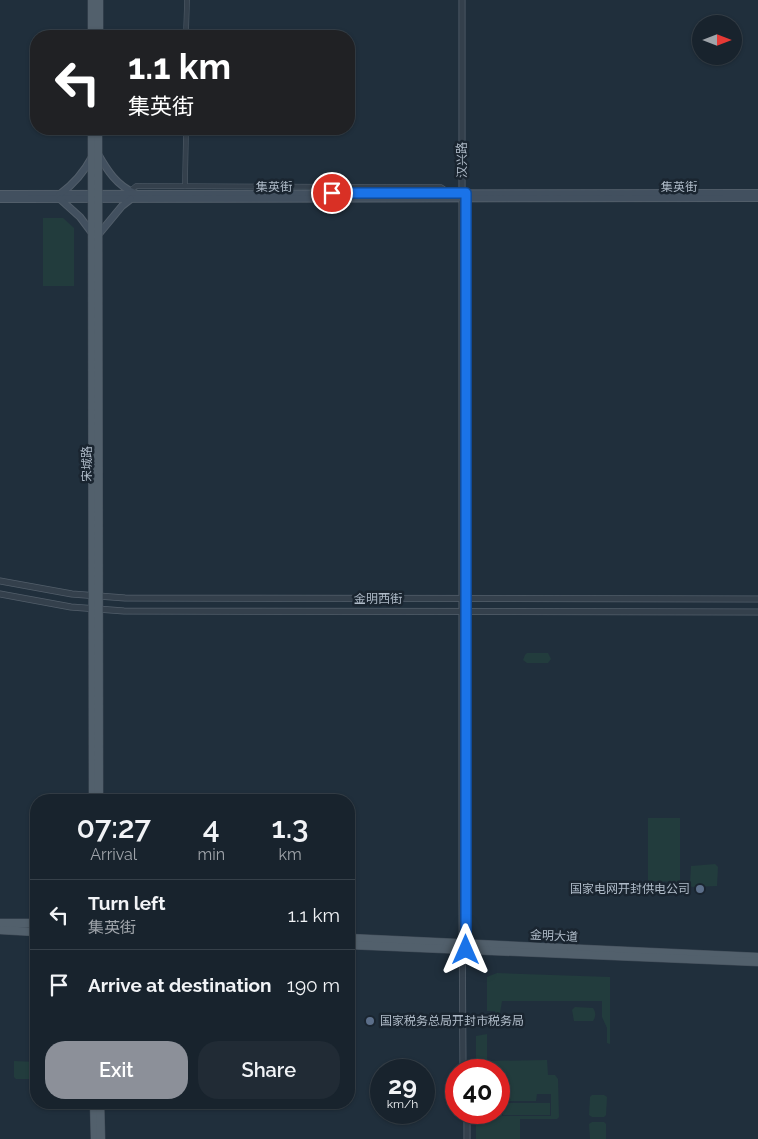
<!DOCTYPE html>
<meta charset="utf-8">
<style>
:root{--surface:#18232d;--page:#212b35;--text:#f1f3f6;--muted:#9fa4aa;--line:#364049;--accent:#8c9099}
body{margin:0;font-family:Raleway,"Noto Sans SC",sans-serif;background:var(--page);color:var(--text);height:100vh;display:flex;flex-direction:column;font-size:19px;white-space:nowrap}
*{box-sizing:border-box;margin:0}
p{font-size:16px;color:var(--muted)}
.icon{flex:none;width:28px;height:28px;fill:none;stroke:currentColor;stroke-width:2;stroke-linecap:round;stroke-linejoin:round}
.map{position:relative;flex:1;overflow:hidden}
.details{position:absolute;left:30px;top:794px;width:325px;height:315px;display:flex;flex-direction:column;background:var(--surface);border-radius:20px;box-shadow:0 1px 4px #0004,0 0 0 1px var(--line)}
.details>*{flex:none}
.banner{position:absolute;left:30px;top:30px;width:325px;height:105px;border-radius:20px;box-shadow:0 1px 4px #0004,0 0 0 1px var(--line);background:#202124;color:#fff;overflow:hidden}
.needle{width:32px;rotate:90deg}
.controls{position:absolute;left:692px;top:15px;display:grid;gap:10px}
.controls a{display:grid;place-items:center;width:50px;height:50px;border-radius:50%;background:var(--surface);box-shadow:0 1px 4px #0004,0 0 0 1px var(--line);font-size:25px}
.speed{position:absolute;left:370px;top:1059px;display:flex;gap:10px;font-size:25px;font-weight:700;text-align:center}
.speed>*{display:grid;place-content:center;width:65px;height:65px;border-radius:50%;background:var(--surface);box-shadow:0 1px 4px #0004,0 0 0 1px var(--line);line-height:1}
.speed small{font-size:12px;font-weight:400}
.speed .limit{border:8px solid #d22;background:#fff;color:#111}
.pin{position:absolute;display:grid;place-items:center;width:42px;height:42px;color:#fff;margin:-21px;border:2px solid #fff;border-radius:50%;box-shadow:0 1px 5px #0007}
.me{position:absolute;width:55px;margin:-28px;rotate:0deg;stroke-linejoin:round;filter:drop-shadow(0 0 4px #0008)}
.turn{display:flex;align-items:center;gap:18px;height:105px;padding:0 15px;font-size:22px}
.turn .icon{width:65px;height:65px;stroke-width:2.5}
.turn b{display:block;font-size:35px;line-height:42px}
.eta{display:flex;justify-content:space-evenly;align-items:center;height:85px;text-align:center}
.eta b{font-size:30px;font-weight:600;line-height:35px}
.cta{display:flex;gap:10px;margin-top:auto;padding:10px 15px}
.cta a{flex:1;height:58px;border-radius:20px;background:var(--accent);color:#fff;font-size:20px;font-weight:600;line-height:58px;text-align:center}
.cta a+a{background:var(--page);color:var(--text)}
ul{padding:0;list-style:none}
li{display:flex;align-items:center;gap:15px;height:70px;padding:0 15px;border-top:1px solid var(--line)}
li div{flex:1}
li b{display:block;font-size:19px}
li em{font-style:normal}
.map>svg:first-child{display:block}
.green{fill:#223c3d;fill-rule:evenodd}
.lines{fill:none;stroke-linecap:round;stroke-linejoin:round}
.minor-casing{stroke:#525e6a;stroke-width:5.5}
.tertiary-casing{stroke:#525e6a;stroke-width:7}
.secondary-casing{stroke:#525e6a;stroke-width:8}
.primary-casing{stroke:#414c58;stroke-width:9}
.minor{stroke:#34404c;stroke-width:4.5}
.tertiary{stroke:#34404c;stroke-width:5.5}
.secondary{stroke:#42505f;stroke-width:6}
.primary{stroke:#52606c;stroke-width:8}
.route-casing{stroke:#114b97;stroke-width:12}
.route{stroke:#1a73e8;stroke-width:9}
.service-dot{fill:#5c6f8a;stroke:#1a2530;stroke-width:2}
.labels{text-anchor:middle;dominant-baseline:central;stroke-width:5;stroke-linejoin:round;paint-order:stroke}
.street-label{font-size:12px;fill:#afbbc8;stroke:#1a2530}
.poi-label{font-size:12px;fill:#afbbc8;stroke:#1a2530;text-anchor:end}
</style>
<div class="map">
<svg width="758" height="1139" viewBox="0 0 758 1139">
<rect width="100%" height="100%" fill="#202f3c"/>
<g class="green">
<polygon points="43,218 63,218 74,228 74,286 43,286"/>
<polygon points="527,653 548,653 551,659 548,663 527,663 523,660 525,655"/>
<polygon points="648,818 680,818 680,882 648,881"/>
<polygon points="715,864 718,867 717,886 692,887 690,885 691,866"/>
<polygon points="497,973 610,977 610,1044 607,1043 607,1028 602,1017 602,1001 502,1001 500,1013 495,1014 495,1011 487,1011 487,977"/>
<path d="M575,1007L593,1008C596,1012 596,1017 593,1021H574L572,1010Z"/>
<path d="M487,1034V1061L547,1060L548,1075H555L558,1079L559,1117L557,1119H520V1139H476V1113L499,1112V1070H476V1036ZM537,1094H551V1116H502V1101H536Z"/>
<polygon points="14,1061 36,1062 36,1079 16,1079 14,1077"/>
<polygon points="592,1095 604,1095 607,1097 606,1115 604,1117 592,1117 589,1115 590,1097"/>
<rect x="503" y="1103" width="47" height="12"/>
<polygon points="592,1122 604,1122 606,1124 606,1139 590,1139 589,1124"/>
</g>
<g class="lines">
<defs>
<g id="minor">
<polyline points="186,36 187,0"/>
<polyline points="185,186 186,129"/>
<polyline points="129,192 136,186 441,187 450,193"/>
</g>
<g id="tertiary">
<polyline points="462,0 462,900 463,1070"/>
<polyline points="0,581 72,594 125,598 758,599"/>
<polyline points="0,594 71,607 124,611 758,612"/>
<polyline points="466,875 466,945"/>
<polyline points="467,1112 467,1139"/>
</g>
<g id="secondary">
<path d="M98,154C107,170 117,186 135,193"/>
<polyline points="0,194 758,193"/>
<path d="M60,194C74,184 84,172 92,157"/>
<polyline points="0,199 758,198"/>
<polyline points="60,199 80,217 92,233"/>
<polyline points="98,235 122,206 131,199"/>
</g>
<g id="primary">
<polyline points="92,0 92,36"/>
<polyline points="99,36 99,0"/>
<polyline points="92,129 93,800"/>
<polyline points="98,129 99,800"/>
<polyline points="0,923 36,923"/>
<polyline points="0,930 36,932"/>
<polyline points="349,938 758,957"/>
<polyline points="349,945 758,962"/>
<polyline points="94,1102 95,1139"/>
<polyline points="100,1102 101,1139"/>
</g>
</defs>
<use href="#minor" class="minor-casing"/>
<use href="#tertiary" class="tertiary-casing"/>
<use href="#secondary" class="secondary-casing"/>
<use href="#primary" class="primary-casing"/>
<use href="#minor" class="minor"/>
<use href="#tertiary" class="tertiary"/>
<use href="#secondary" class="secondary"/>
<use href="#primary" class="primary"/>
</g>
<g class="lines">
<defs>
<polyline id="route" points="332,193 466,193 466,950"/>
</defs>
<use href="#route" class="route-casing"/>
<use href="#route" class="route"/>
</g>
<g class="service-dot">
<circle cx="700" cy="889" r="5"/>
<circle cx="370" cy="1021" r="5"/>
</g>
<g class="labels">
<g class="street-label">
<text transform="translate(462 160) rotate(-90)">汉兴路</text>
<text x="274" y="187">集英街</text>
<text x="679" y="187">集英街</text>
<text transform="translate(87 464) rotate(-90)">宋城路</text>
<text x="378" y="599">金明西街</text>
<text transform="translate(554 936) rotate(3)">金明大道</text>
</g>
<g class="poi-label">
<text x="690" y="889">国家电网开封供电公司</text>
<text x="380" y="1021" text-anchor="start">国家税务总局开封市税务局</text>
</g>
</g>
</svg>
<div class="controls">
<a><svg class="needle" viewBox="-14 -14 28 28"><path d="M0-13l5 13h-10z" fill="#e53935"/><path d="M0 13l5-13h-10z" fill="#9fa4aa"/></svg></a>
</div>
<div class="speed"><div>29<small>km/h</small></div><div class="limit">40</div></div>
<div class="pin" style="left:332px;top:193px;background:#d93025"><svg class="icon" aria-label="arrive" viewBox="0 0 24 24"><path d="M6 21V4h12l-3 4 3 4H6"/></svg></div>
<svg class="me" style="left:466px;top:950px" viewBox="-20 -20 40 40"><path d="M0-17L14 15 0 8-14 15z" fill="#1a73e8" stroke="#fff" stroke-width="4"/></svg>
<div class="banner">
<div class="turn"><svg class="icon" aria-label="left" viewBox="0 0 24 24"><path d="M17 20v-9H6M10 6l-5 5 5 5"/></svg><div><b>1.1 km</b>集英街</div></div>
</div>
<section class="details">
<div class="eta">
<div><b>07:27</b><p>Arrival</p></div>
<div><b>4</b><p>min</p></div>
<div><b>1.3</b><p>km</p></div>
</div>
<ul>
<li><svg class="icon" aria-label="left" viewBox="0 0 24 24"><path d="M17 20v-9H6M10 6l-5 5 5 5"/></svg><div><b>Turn left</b><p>集英街</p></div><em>1.1 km</em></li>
<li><svg class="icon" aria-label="arrive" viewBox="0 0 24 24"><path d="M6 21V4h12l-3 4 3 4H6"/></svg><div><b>Arrive at destination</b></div><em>190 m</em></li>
</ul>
<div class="cta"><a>Exit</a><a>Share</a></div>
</section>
</div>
